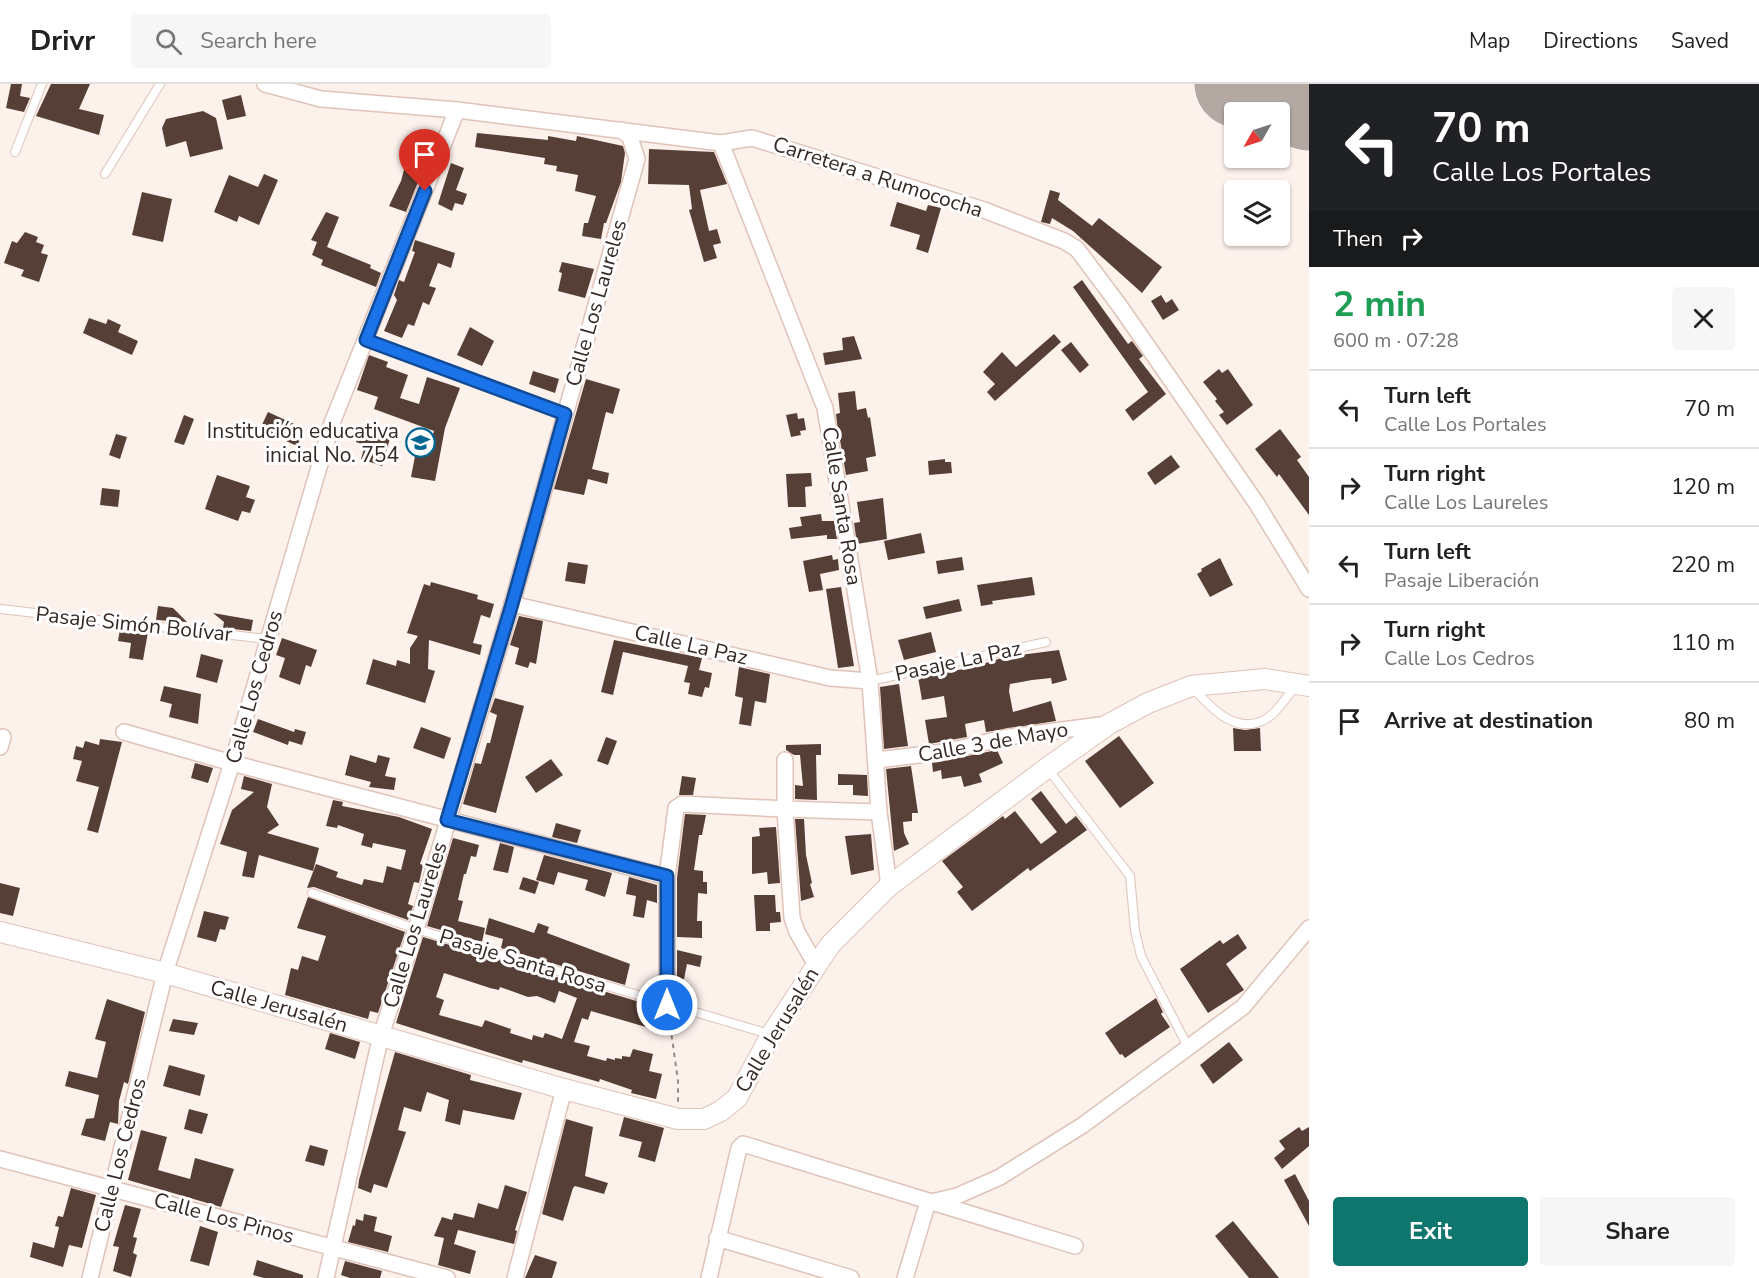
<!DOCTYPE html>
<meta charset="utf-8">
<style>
:root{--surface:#fff;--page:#f6f6f6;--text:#222;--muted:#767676;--line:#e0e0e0;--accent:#0f766e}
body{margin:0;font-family:"Nunito Sans",sans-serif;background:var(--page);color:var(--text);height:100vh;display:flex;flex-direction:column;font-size:22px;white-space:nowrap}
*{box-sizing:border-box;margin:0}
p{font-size:20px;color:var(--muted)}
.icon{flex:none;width:33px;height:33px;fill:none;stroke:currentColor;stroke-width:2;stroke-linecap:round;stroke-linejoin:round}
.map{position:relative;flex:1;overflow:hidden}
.sheet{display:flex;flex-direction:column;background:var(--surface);width:450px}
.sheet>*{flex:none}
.hud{background:#202124;color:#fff;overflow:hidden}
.needle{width:39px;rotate:231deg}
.fabs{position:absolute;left:1224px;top:18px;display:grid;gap:12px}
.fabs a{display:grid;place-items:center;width:66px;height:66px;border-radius:6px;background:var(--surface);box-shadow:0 2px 4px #0004;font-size:30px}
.pin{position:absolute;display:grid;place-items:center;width:51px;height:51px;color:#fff;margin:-62px -26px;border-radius:50% 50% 50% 0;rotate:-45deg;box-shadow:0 0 6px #0007}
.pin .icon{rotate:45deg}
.me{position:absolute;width:66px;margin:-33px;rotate:0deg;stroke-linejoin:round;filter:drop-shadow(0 0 4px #0008)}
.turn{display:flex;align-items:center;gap:21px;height:126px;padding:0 24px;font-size:27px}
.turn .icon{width:78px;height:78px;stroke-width:2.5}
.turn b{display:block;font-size:42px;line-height:51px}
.then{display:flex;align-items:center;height:57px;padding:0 24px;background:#0003;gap:12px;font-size:22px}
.round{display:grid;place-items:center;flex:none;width:63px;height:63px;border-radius:6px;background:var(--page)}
.head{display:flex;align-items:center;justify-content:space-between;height:102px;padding:0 24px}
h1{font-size:36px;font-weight:700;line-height:45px;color:#1e9e55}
.cta{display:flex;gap:12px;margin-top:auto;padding:12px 24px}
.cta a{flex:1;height:69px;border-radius:6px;background:var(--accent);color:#fff;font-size:24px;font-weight:700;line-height:69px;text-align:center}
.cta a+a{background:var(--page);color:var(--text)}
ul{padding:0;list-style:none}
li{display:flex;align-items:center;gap:18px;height:78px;padding:0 24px;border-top:2px solid var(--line)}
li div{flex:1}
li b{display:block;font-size:22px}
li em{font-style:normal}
header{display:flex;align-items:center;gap:36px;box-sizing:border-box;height:84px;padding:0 30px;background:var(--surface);border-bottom:2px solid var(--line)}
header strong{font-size:28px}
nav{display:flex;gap:33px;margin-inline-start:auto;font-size:21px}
.search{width:420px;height:54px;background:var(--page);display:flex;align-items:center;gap:15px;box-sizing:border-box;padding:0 21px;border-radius:6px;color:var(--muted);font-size:22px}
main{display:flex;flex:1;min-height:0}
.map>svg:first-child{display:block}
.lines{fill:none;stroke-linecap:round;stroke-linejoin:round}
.taxiway{stroke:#b4a8a3;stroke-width:34}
.runway{stroke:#b4a8a3;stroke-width:87}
.building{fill:#563f36;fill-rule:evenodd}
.service-casing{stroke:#dfc3b8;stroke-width:10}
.minor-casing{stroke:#dfc3b8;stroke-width:18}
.tertiary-casing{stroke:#dfc3b8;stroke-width:22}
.path{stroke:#968a86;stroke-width:2;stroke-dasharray:4.5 4.5;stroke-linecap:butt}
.service{stroke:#fff;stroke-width:8}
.minor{stroke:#fff;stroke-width:15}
.tertiary{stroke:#fff;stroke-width:20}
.route-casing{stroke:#114b97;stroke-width:15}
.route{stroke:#1a73e8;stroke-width:10}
.labels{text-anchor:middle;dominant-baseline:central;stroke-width:6;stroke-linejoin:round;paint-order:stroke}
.street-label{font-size:21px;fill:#342925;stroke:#fff}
.poi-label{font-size:21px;fill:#342925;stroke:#fff;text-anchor:end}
</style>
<header>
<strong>Drivr</strong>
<div class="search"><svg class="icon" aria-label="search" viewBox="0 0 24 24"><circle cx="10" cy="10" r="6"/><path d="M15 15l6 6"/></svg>Search here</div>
<nav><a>Map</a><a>Directions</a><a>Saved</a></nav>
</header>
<main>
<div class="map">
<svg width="1309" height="1194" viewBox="0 0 1309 1194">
<rect width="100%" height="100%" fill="#fdf1ec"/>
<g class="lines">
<polyline class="taxiway" points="1240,0 1246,2"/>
<polyline class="runway" points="1238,0 1309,23"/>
</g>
<g class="building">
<polygon points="11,0 22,0 20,12 30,14 24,28 6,24"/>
<polygon points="51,0 90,0 79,25 104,31 99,51 36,32"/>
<polygon points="241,11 246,32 227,36 222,16"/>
<polygon points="203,27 216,34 223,65 190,73 186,57 166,63 162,44 166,35"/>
<polygon points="420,46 437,51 406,128 389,122 401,97 411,60 415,61"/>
<polygon points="477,49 548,56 548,52 576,57 577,52 623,62 625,69 621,98 606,139 604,139 601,155 582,152 584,139 588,139 596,112 575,107 578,91 556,87 557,82 544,80 545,74 475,63"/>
<polygon points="649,65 714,68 727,100 700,106 709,147 717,145 721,159 713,161 717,174 704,178 689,126 692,125 689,101 648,100"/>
<polygon points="451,79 464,84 456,106 467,110 463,121 455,119 452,127 438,120"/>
<polygon points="264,90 278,96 259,141 239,132 237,138 214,128 229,91 258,103"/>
<polygon points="1050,106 1060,109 1058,116 1092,142 1099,134 1162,183 1142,209 1073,147 1052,134 1050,140 1041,138"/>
<polygon points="142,108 172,115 163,158 132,151"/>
<polygon points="897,118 926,127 928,121 941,124 928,169 916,165 920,151 890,142"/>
<polygon points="326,128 339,133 327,163 371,181 370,184 381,189 376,203 321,181 323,176 312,171 317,158 311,156"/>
<polygon points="25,148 38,153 36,158 44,161 41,169 48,171 39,198 21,192 24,186 4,179 12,157 17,159"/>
<polygon points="415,156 455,169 451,184 438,179 429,202 436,204 429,221 423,218 414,242 408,240 402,254 384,247 397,216 394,211 399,196 404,198 415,168 412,167"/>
<polygon points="562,178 594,185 585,214 558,207 562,189 559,188"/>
<polygon points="1082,196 1128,260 1132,257 1143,272 1139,275 1166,310 1133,337 1125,326 1148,308 1073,203"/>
<polygon points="1161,211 1166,219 1172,215 1179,226 1163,236 1151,217"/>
<polygon points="89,234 106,240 108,235 121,241 118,248 138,257 132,271 83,249"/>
<polygon points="470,243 494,257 482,282 457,271"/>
<polygon points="1054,250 1061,258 995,317 987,308 995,300 983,288 1002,268 1016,283"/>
<polygon points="854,252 862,275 825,281 823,269 843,266 842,254"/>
<polygon points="1071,258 1089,281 1080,289 1061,266"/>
<polygon points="369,271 388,278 386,283 408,291 400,314 419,320 427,293 460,304 445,344 435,397 411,393 416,367 421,368 423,360 429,362 434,347 374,325 378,313 357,306"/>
<polygon points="1219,285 1222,289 1228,285 1253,321 1227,341 1219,331 1224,328 1215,317 1217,315 1203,298"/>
<polygon points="533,287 559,295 555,309 529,300"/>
<polygon points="586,295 620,305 613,330 606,328 592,385 609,389 607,400 588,395 584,411 554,405"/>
<polygon points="855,307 857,326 866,324 868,334 870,333 876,372 866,374 868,387 846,391 837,339 836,330 840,329 838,309"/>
<polygon points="268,328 305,345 297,362 260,345"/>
<polygon points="797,329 798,335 804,334 806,346 800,347 801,351 791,353 786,331"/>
<polygon points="184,331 194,335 184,361 174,358"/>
<polygon points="361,342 391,351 382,382 361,375 365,361 356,358"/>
<polygon points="1280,345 1301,373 1297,376 1309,393 1309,431 1279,390 1277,393 1255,365"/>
<polygon points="116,350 127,353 120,375 109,371"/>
<polygon points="1171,371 1180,383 1155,401 1147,389"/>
<polygon points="945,375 945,378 951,378 952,389 929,391 928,377"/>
<polygon points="811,389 812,402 805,403 806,423 788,423 786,390"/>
<polygon points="217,391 250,402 246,413 255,416 250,429 242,427 238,437 205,425"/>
<polygon points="102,404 120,406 118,423 100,421"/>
<polygon points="883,414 887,455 857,460 854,439 860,438 857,418"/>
<polygon points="821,430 822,437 834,437 837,455 827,455 827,451 791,455 789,444 802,442 800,433"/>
<polygon points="921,449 925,469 888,476 884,457"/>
<polygon points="832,471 833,476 838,475 839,486 820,490 823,506 809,508 803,477"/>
<polygon points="962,473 964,486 938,490 936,477"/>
<polygon points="1220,474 1233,501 1210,513 1197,490 1202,487 1201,485"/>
<polygon points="568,478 588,481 585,500 565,497"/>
<polygon points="1032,493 1035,511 992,517 993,520 981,522 977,501"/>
<polygon points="431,498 478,511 477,515 494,520 490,534 481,531 473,559 482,561 480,571 429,556 428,585 435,587 425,619 366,600 373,575 396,582 397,576 410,580 410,564 418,552 407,549 424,500 430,502"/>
<polygon points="841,503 854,582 838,584 826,505"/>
<polygon points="959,515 962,527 926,535 923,523"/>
<polygon points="158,522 173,524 187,538 156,536"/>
<polygon points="213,529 253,536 251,547 223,544 224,538"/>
<polygon points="519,532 543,537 536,580 530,578 528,584 515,580 519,564 510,561"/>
<polygon points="120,545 148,548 143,576 129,574 131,559 118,557"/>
<polygon points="931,548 936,568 904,576 898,556"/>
<polygon points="282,554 317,566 311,583 306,581 300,601 279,593 285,574 276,571"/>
<polygon points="614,556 702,574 699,586 712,589 709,604 705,603 702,613 688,610 690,599 684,598 688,582 623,568 613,611 601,608"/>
<polygon points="1059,566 1067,596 1052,600 1051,594 1032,596 1010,600 1009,607 1013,628 1051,617 1056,637 986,648 984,636 965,640 967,653 929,660 925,636 947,633 944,612 922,616 918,593 969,584 1005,573"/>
<polygon points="201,570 223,576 217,599 196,593"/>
<polygon points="739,583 770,590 766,619 755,617 751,642 739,640 743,614 735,612"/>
<polygon points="899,600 908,662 884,665 880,603"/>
<polygon points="164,602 201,610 198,640 169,633 172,620 160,617"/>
<polygon points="495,614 524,622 496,729 463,720 475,679 481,680 487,659 490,659 497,631 490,628"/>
<polygon points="258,635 294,648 295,645 306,648 302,661 289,657 288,661 253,648"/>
<polygon points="421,643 451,654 444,675 413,664"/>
<polygon points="1233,644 1245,646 1260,644 1261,667 1234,667"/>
<polygon points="1119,652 1154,699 1120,724 1085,677"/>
<polygon points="606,653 617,657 608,681 597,677"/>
<polygon points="100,655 122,658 98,749 87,746 99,703 76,697 82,677 73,675 76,662 83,664 85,657 99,661"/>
<polygon points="821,660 821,671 816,671 817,716 795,715 795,701 803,702 800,671 794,671 786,666 786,661"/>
<polygon points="997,666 1003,679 979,690 982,698 964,703 961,692 942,695 941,686 933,688 932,679"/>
<polygon points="350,671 376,679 378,671 390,674 385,692 396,694 394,706 369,703 371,698 345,691"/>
<polygon points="551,675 563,691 536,709 525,693"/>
<polygon points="195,679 213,684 208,699 191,694"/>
<polygon points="911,682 918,729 912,729 912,737 903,738 904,749 909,760 894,767 886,685"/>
<polygon points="838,690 867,691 868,712 853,711 853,701 838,701"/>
<polygon points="244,692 272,700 267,723 279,741 267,749 319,764 313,787 259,771 254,794 242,792 247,768 220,760 232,726 254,708 241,705"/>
<polygon points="682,692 696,694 693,711 679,711"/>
<polygon points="1041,707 1066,740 1076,732 1087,746 1030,787 1028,784 972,827 957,808 963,803 942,777 1003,732 1005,735 1015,727 1041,760 1057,748 1031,715"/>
<polygon points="333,716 343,718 342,722 399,733 432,745 420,780 423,781 419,799 414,798 408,820 413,822 408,836 314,803 307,804 316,780 338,788 336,793 362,801 364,795 383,799 387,782 401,786 406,766 373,759 372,764 361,761 364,750 338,741 337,744 326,742"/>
<polygon points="685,730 706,731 702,751 699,751 694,786 703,787 703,798 707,798 707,810 698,809 697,837 702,837 702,854 677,853 677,794"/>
<polygon points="795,735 804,735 806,771 812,799 810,800 814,813 801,817"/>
<polygon points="556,739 581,746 577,759 552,753"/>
<polygon points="776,743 780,799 768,800 767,788 752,790 752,753 760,752 759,744"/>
<polygon points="871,750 874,786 851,791 845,752"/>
<polygon points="453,754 479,761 476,773 471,772 466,790 464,790 458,816 463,817 458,837 485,844 482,858 427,842"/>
<polygon points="500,759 514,763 508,789 493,786"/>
<polygon points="544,771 612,789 605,813 585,806 588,796 558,788 554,801 536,796"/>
<polygon points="523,793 539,798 535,810 519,805"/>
<polygon points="629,793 657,801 657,819 647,816 644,834 633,832 636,812 626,810"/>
<polygon points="0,799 20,804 13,832 0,829"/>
<polygon points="754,811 775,811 776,828 780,828 781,838 770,839 770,847 756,847"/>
<polygon points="308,813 405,848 378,929 370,927 368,935 285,911 291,884 298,886 302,872 318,877 326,852 297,844"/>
<polygon points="204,827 229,833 225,846 220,845 216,858 197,853"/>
<polygon points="489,834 534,849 538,839 549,843 547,849 630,880 625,901 501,864 503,855 485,850"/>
<polygon points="1238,850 1247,864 1226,880 1244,906 1208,929 1180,885 1220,856 1223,860"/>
<path d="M423,853L653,922L646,943L591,927L588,936L582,934L574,958L590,962L587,972L606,977L607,974L615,976V974L622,975V972L630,973L633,965L653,970L649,987L662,990L656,1015L631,1009L632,1006L600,995L599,998L523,976L522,979L396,939ZM444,889L490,904L499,906L500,903L528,913L537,912L555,919L559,907L577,914L562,955L545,949L543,954L533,951L532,956L510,949L511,945L485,936L482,943L439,931L444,916L436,913Z"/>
<polygon points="677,866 702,872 700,883 687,880 683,900 677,898"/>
<polygon points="1156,914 1163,928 1161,930 1170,943 1125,974 1122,970 1120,971 1105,949"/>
<polygon points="107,915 145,928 128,1000 124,998 119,1017 118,1040 110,1038 105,1057 81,1051 86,1035 94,1034 99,1011 65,1002 69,987 97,994 106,958 95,955"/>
<polygon points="173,935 198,939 194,951 169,947"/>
<polygon points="330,949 360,958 355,975 325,965"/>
<polygon points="1229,958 1243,976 1213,1000 1200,981"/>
<polygon points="395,968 471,991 470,996 522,1009 514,1036 463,1026 460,1041 445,1037 449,1016 427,1008 421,1028 404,1023 398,1046 406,1048 387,1104 374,1100 371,1109 358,1104 359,1096"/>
<polygon points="169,981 205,991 200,1012 163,1002"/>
<polygon points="189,1025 208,1030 202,1050 184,1045"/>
<polygon points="624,1033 664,1044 655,1078 638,1073 642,1058 619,1052"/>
<polygon points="566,1035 593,1043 585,1092 608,1099 604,1110 575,1102 573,1104 563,1137 542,1130"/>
<polygon points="1299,1043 1302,1047 1309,1043 1309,1062 1282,1085 1274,1074 1285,1065 1279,1057"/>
<polygon points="141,1046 167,1053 158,1086 190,1095 195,1074 234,1085 221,1123 128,1096"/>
<polygon points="310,1061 328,1066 324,1082 305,1077"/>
<polygon points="1295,1090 1309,1117 1309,1142 1284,1096"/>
<polygon points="505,1101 527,1108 515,1146 517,1147 514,1160 458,1146 454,1160 476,1167 470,1190 438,1181 444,1154 434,1152 442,1133 452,1136 454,1129 474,1134 478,1119 498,1125"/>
<polygon points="71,1104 96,1111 82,1164 69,1161 63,1183 30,1173 33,1158 54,1164 59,1143 55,1142 58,1132 63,1133"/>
<polygon points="125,1121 141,1125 133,1153 137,1154 133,1169 137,1171 131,1193 113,1187 119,1163 113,1162"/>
<polygon points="364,1130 377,1133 374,1147 392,1152 388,1168 348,1158 353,1141 355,1142 356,1135 363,1137"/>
<polygon points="1233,1137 1279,1194 1249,1194 1215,1152"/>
<polygon points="200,1142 218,1148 209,1182 190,1177"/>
<polygon points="535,1171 557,1178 552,1194 525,1194"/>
<polygon points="257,1176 303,1191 303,1194 264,1194 253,1191"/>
<polygon points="345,1177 382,1187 380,1194 350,1194 341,1191"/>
</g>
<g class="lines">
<defs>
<g id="service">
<polyline points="15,68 42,0"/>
<polyline points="105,90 160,0"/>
<polyline points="366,256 565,330"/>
<polyline points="0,525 268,555"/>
<polyline points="870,597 1046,558"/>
<path d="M1193,604C1211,624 1236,652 1266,635C1277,629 1286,613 1295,603"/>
<polyline points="1048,685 1130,792 1135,847 1141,872 1188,963"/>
<polyline points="312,809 416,845 769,950"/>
</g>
<g id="minor">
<polyline points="265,0 321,15 457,26 721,59 752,54 984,126 1064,157 1077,165 1119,221 1257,420 1309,505"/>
<polyline points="721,59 825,324 870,597 879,728 889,802"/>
<polyline points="512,520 830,594 870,597"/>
<polyline points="124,648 232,679 667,793"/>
<polyline points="0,663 3,653"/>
<polyline points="785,676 785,725 879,728"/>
<polyline points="877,676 944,668 1008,653 1108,640"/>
<polyline points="667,921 667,793 676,724 682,720 785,725 792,834 797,848 816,881"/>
<polyline points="0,1075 447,1194"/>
<polyline points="931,1118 957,1112 1000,1093 1083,1041 1243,923 1309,844"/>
<polyline points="717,1154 851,1194"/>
<polyline points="90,1194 165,889 232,679 332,339 457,26"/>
<polyline points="326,1194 381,951 416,845 512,520 637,75 630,53 621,46"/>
<polyline points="515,1194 564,1005"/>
<polyline points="709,1194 739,1064 743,1060 1075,1162"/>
<polyline points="905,1194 928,1118"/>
</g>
<polyline id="tertiary" points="0,848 165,889 564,1005 678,1035 704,1035 721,1027 737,1014 771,951 830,861 889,802 1047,684 1109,640 1148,619 1191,602 1265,595 1309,602"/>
</defs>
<use href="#service" class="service-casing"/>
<use href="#minor" class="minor-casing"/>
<use href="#tertiary" class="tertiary-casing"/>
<polyline class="path" points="669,933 678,997 678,1020"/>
<use href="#service" class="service"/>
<use href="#minor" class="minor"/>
<use href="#tertiary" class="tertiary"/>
</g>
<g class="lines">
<defs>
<polyline id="route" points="425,107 366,256 565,330 512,520 447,736 667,792 667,921"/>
</defs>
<use href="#route" class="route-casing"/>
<use href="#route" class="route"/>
</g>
<defs>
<symbol id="school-ring" viewBox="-11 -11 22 22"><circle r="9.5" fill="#fff" stroke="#006694" stroke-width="1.5"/><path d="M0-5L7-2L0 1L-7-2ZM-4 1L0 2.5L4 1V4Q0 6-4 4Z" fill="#006694"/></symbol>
</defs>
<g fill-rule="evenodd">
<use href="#school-ring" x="404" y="342" width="33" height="33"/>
</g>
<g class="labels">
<g class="street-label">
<text transform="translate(878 93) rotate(18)">Carretera a Rumococha</text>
<text transform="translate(596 219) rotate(-74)">Calle Los Laureles</text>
<text transform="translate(842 422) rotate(81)">Calle Santa Rosa</text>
<text transform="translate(134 540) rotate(6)">Pasaje Simón Bolívar</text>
<text transform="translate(691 561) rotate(13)">Calle La Paz</text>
<text transform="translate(958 577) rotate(-12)">Pasaje La Paz</text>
<text transform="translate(254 603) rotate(-74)">Calle Los Cedros</text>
<text transform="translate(993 658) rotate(-10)">Calle 3 de Mayo</text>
<text transform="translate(415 841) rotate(-73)">Calle Los Laureles</text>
<text transform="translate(523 877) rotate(17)">Pasaje Santa Rosa</text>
<text transform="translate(279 922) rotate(16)">Calle Jerusalén</text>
<text transform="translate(777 946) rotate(-59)">Calle Jerusalén</text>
<text transform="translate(120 1071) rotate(-76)">Calle Los Cedros</text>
<text transform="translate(224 1134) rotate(15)">Calle Los Pinos</text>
</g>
<g class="poi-label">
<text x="399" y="347">Institución educativa<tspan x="399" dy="24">inicial No. 754</tspan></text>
</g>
</g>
</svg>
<div class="fabs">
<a><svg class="needle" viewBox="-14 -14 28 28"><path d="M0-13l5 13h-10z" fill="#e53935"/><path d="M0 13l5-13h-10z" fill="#767676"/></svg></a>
<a><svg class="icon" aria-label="layers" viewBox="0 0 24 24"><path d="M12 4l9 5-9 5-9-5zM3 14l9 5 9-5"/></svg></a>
</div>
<div class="pin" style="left:425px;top:107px;background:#d93025"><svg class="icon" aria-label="arrive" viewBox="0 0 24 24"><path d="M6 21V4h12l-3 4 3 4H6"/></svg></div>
<svg class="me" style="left:667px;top:921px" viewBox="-20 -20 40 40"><circle r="17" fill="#1a73e8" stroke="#fff" stroke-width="3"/><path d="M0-11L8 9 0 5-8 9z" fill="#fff"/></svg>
</div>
<section class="sheet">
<div class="hud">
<div class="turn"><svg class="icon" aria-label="left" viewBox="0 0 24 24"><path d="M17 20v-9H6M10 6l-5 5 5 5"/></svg><div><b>70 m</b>Calle Los Portales</div></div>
<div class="then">Then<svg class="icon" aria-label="right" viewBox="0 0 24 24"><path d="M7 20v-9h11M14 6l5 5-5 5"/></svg></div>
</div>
<div class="head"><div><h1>2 min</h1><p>600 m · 07:28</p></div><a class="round"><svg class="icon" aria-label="close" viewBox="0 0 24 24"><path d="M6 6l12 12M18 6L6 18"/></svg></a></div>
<ul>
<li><svg class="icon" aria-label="left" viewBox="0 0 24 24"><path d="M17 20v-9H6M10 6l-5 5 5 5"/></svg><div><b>Turn left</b><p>Calle Los Portales</p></div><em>70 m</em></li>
<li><svg class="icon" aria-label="right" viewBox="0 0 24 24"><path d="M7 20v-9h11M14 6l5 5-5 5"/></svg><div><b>Turn right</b><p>Calle Los Laureles</p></div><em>120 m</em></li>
<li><svg class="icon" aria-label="left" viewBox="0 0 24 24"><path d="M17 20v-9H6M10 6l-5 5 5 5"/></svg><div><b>Turn left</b><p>Pasaje Liberación</p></div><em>220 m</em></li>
<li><svg class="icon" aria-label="right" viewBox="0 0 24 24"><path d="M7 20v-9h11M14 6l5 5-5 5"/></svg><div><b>Turn right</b><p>Calle Los Cedros</p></div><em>110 m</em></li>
<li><svg class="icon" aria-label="arrive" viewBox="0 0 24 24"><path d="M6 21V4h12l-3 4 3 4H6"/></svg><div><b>Arrive at destination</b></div><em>80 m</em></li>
</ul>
<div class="cta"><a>Exit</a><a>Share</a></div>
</section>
</main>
